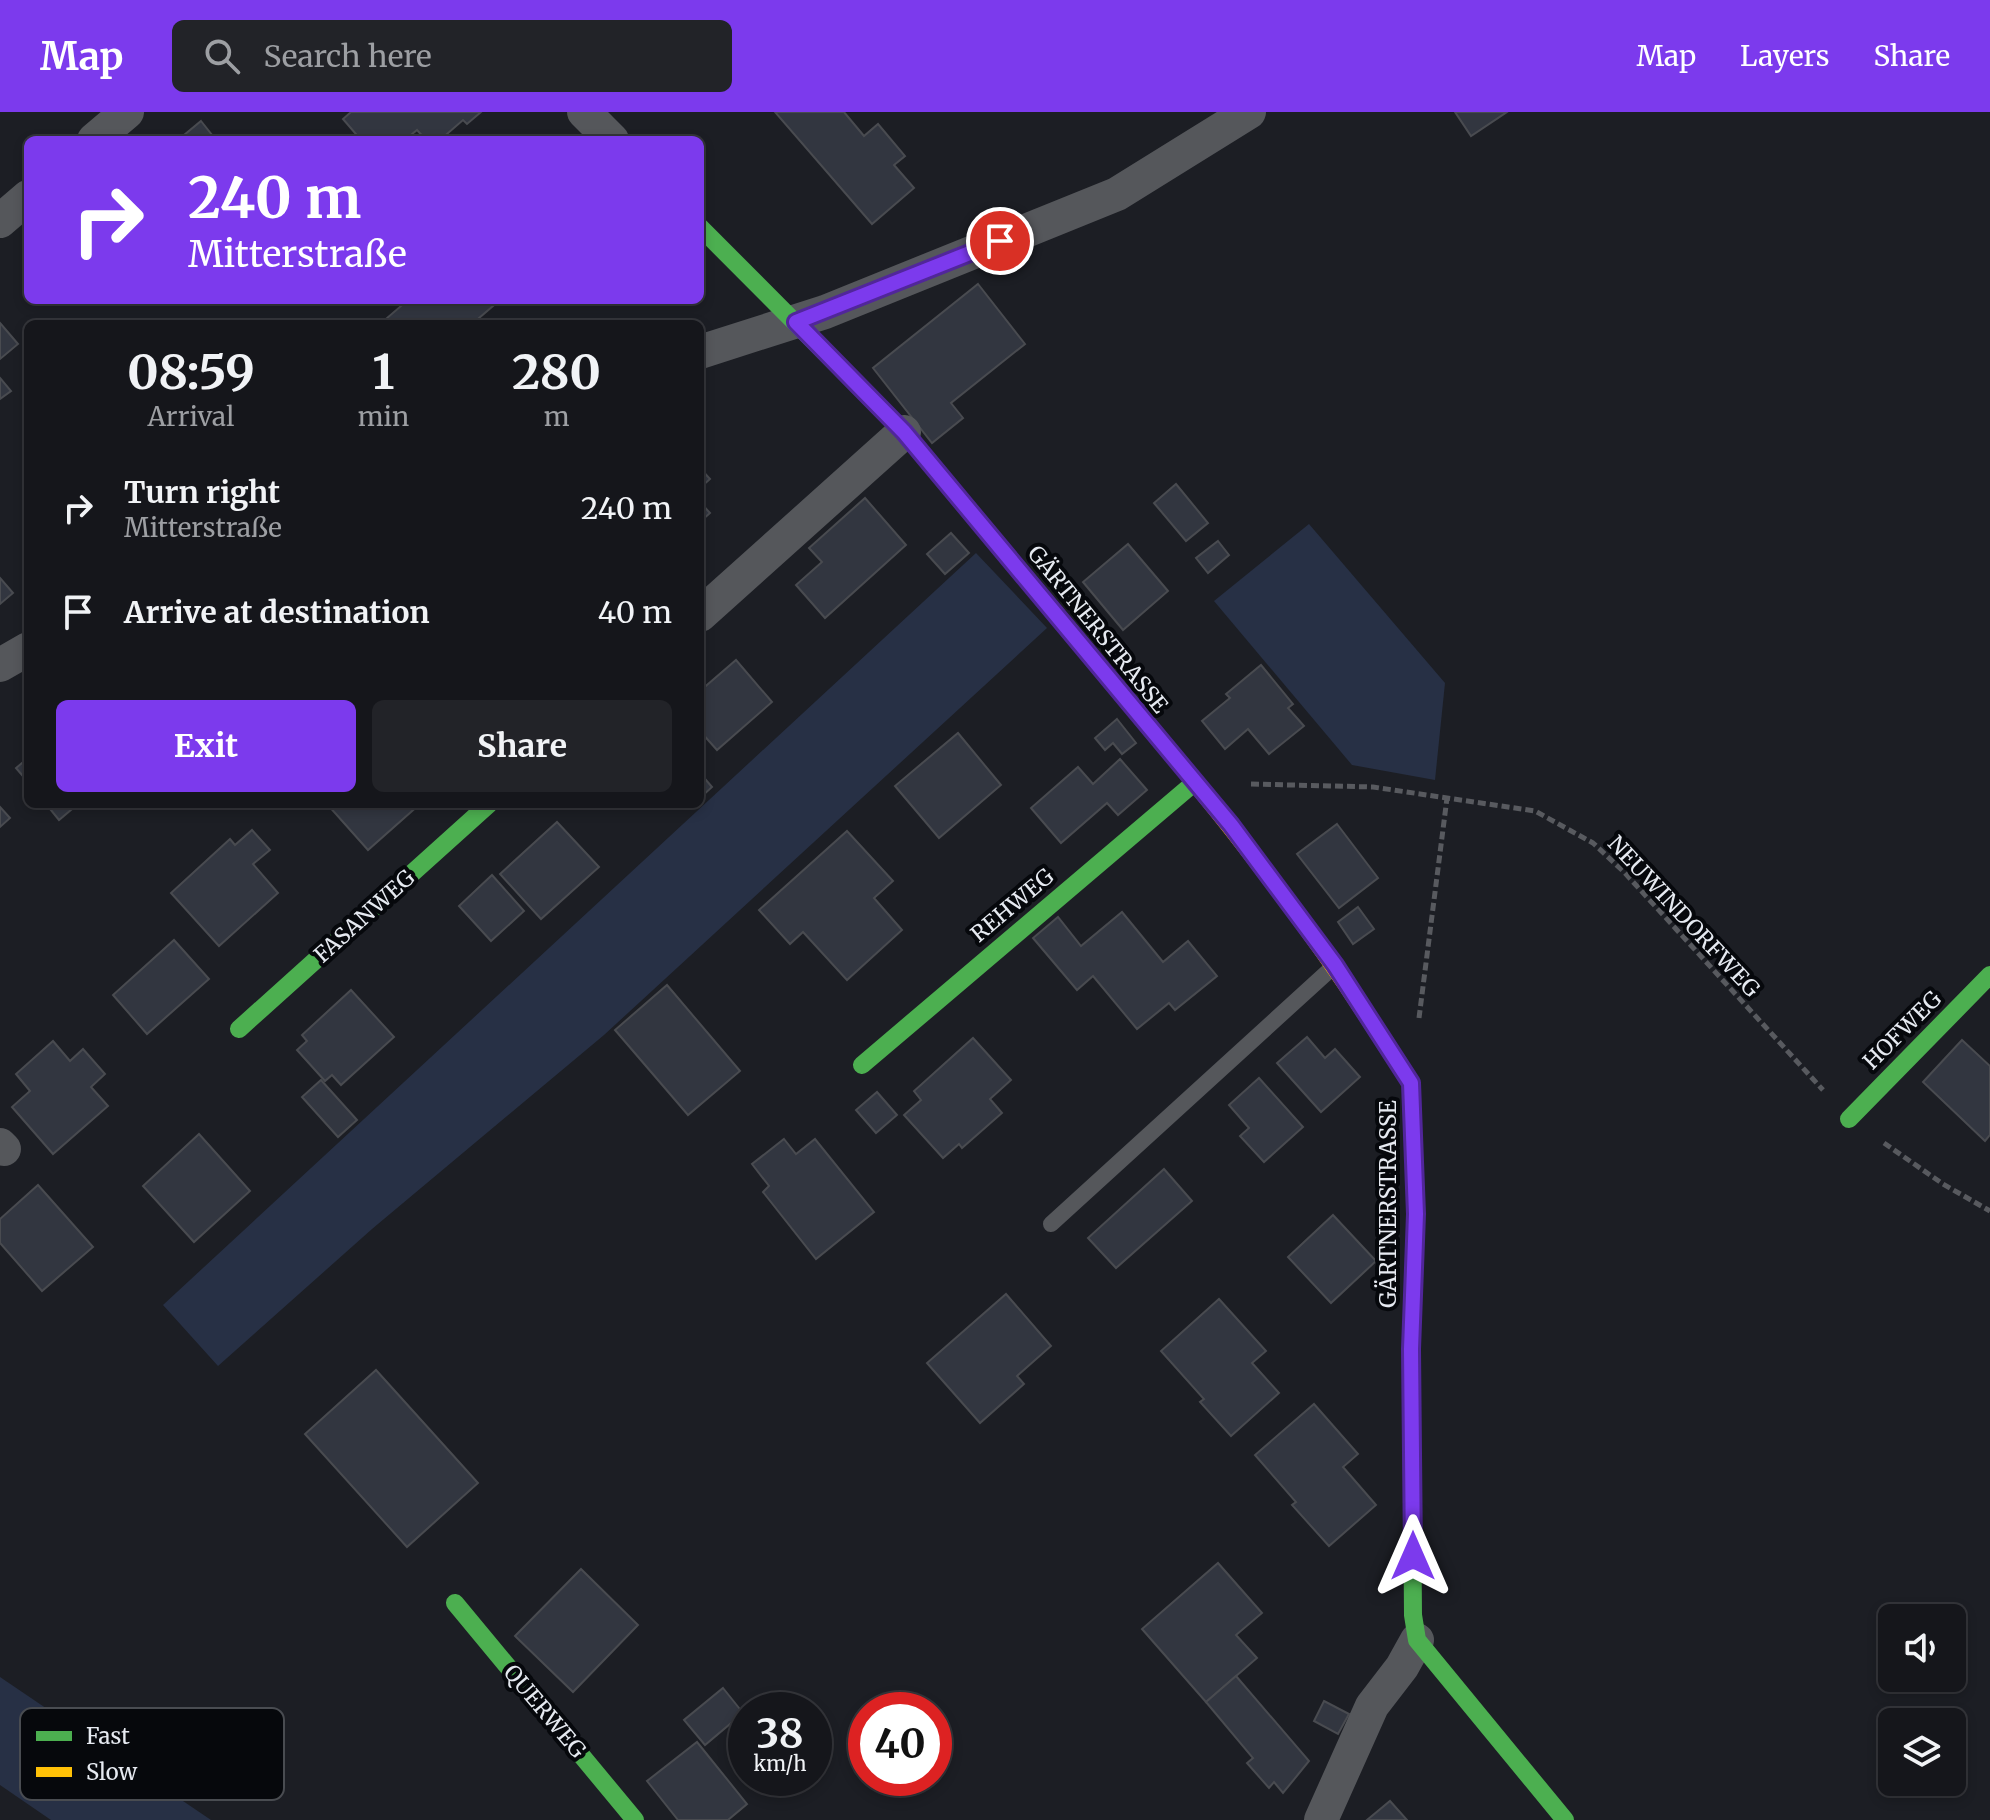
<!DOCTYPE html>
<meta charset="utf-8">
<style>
:root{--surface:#15161b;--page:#222328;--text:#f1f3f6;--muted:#9d9fa3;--line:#34353a;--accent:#7c3aed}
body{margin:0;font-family:Merriweather,serif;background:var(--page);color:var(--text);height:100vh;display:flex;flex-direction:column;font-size:30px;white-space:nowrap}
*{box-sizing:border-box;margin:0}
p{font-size:26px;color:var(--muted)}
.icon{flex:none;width:44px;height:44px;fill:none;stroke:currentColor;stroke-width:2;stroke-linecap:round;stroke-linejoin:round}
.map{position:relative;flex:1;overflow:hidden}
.sheet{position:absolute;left:24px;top:208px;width:680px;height:488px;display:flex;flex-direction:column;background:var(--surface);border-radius:12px;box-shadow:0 4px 12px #0003,0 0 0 2px var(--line)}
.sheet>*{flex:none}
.top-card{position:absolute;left:24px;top:24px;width:680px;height:168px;border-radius:12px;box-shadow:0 4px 12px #0003,0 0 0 2px var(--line);background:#7c3aed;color:#fff;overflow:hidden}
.buttons{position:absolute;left:1878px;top:1492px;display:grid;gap:16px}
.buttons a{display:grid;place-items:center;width:88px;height:88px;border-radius:12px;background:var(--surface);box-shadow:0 4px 12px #0003,0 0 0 2px var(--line);font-size:40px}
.speed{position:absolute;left:728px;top:1580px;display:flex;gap:16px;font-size:40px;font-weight:700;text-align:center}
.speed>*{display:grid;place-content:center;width:104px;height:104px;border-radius:50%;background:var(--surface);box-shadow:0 4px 12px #0003,0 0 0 2px var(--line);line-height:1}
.speed small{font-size:20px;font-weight:400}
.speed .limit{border:12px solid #d22;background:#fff;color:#111}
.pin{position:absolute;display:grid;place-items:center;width:68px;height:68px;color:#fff;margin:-34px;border:4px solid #fff;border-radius:50%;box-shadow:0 2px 8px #0007}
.me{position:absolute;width:88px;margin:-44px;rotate:0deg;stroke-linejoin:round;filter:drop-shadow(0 0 6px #0008)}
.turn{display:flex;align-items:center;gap:28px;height:168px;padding:0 32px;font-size:36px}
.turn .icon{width:104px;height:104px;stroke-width:2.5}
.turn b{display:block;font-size:56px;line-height:68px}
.eta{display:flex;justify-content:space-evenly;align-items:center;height:136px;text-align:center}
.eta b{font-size:48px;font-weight:700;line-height:56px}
.primary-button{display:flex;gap:16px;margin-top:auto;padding:16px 32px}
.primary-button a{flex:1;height:92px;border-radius:12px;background:var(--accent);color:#fff;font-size:32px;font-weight:700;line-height:92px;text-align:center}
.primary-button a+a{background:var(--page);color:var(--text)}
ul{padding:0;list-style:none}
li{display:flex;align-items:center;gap:24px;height:104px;padding:0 32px}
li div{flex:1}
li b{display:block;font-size:30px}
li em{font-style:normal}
header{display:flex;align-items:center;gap:48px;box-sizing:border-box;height:112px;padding:0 40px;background:var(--accent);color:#fff}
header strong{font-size:38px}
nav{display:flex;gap:44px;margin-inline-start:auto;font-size:28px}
.search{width:560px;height:72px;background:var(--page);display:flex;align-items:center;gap:20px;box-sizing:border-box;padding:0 28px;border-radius:12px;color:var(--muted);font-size:30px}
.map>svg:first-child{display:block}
.green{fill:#273045}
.building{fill:#323640;stroke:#494b50;stroke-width:2}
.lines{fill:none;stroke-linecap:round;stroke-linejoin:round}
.path{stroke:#585a5f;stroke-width:5;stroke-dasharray:8 4;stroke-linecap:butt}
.lane{stroke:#55575b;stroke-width:16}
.street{stroke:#55575b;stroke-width:34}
.fast{stroke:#4caf50;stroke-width:18}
.slow{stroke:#ffc107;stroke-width:18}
.route-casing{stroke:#51269a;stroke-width:20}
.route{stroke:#7c3aed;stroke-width:14}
.labels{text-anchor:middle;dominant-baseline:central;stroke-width:8;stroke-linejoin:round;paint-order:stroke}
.street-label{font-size:22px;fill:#e6eaf1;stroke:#06080c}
.key{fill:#06080c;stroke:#494c51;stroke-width:2}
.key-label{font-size:22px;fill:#e6eaf1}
</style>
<header>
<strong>Map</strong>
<div class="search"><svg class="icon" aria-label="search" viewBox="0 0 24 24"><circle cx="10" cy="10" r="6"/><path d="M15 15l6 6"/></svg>Search here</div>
<nav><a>Map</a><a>Layers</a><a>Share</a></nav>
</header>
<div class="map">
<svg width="1990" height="1708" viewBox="0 0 1990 1708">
<rect width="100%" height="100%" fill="#1c1e24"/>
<g class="green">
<polygon points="1309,412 1445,571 1435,668 1352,653 1214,489"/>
<polygon points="976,441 1047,516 604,923 372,1117 218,1254 163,1193"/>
<polygon points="0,1565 211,1708 51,1708 0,1673"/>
</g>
<g class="building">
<polygon points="351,0 481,0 467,12 463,8 440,28 426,28 417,18 405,28 361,28 343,7"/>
<polygon points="775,0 844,0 864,24 878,12 905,44 894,53 914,76 872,112"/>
<polygon points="1455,0 1507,0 1471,24"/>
<polygon points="201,9 216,28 178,28"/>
<polygon points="978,172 1025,232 951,291 963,306 932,331 873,256"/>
<polygon points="408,188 500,188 472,212 466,209 462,212 392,212 387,206"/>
<polygon points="0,211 18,232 0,247"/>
<polygon points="0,266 11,279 0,287"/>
<polygon points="700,356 710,367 700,376"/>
<polygon points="1176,372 1208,411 1186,429 1154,391"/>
<polygon points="865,386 906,433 825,506 796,473 822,450 809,436"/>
<polygon points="700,390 710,401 700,410"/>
<polygon points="951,421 969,441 945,462 927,442"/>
<polygon points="1218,429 1229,443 1208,461 1196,446"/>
<polygon points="1128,432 1168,479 1123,518 1083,470"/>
<polygon points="0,466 13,481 0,492"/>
<polygon points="736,548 772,590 717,638 700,619 700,605 703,603 700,599 700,579"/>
<polygon points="1261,553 1293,592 1288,596 1304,614 1269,642 1248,617 1225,637 1202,609 1230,586 1226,582"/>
<polygon points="1117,607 1136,631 1122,642 1113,631 1105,638 1095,626"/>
<polygon points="958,621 1001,673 939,726 895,674"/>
<polygon points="28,646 28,670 16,656"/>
<polygon points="1120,647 1147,678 1118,703 1107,691 1061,731 1031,696 1078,655 1093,672"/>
<polygon points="700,661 712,675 700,686"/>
<polygon points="46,692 78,692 59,708"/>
<polygon points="327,692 420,692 368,738"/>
<polygon points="0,695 10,706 0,715"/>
<polygon points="557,710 599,755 541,807 500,762"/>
<polygon points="1337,712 1378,766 1339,796 1297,742"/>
<polygon points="252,718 270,738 253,752 278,781 219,834 171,781 230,727 235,733"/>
<polygon points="847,719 893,769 874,786 902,818 847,868 803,820 790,832 759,798"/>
<polygon points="492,763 524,799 491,829 459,794"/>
<polygon points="1358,795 1374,817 1353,832 1338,810"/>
<polygon points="1122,800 1163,850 1188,829 1217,864 1175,898 1169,891 1137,917 1093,864 1077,878 1033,826 1058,805 1081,834"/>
<polygon points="174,828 209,867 147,922 113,883"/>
<polygon points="667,873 740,959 688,1003 615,918"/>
<polygon points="351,878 394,925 341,973 332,963 325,969 297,938 307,929 302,923"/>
<polygon points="1307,925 1325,946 1335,937 1360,965 1321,1000 1277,951"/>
<polygon points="973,926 1011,968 990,987 1002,1001 962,1036 959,1032 943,1046 904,1003 921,988 914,979"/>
<polygon points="1962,928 1990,954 1990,1023 1985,1029 1923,970"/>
<polygon points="53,929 70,949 83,937 105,962 91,975 108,994 53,1042 12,995 30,979 16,962"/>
<polygon points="1259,966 1303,1015 1264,1050 1240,1024 1249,1016 1229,993"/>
<polygon points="321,968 357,1008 338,1025 302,985"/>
<polygon points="877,980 897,1003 876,1021 856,998"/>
<polygon points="199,1022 250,1079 194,1130 143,1074"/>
<polygon points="784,1027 796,1042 815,1027 874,1100 816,1147 763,1080 769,1074 752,1052"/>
<polygon points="1164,1057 1192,1089 1116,1156 1088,1126"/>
<polygon points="38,1073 93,1135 42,1179 0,1131 0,1107"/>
<polygon points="1333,1103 1376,1149 1331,1191 1288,1145"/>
<polygon points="1006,1182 1051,1234 1017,1264 1024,1272 980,1311 927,1251"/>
<polygon points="1219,1187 1266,1239 1252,1251 1279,1281 1231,1324 1200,1290 1204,1287 1161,1239"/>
<polygon points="376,1258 478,1371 407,1435 305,1322"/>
<polygon points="1314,1292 1358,1342 1343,1355 1376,1393 1329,1434 1292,1393 1296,1390 1255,1343"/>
<polygon points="1218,1451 1262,1501 1236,1523 1257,1546 1206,1590 1142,1517"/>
<polygon points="581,1457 638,1513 573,1580 515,1524"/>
<polygon points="1236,1564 1309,1649 1283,1681 1274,1670 1269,1676 1247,1651 1253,1646 1206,1590"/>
<polygon points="723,1576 743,1601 705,1633 684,1608"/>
<polygon points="1324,1589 1349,1602 1338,1622 1314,1609"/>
<polygon points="697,1630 747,1692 728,1708 678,1708 647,1669"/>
<polygon points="1390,1689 1407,1708 1367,1708"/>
</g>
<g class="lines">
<g class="path">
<polyline points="1251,672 1373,675 1535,699 1593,731 1624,760 1823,978"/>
<polyline points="1419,906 1447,686"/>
<polyline points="1884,1031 1943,1072 1990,1099"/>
</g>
<polyline class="lane" points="1051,1112 1333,855"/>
<g class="street">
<polyline points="584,0 612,28"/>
<polyline points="94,28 127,0"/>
<polyline points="0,109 28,85"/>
<polyline points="700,240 825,200 1117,82 1249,0"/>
<polyline points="700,503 904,320"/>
<polyline points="0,553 28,537"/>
<polyline points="0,1033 4,1037"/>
<polyline points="1321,1708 1372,1594 1402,1555 1417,1528"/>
</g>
<g class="fast">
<polyline points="700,115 904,320 1045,489"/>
<polyline points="1370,908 1411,971 1416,1102 1411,1237 1413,1503 1417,1528 1565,1708"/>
<polyline points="239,917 489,692"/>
<polyline points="862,953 1194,671"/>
<polyline points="1849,1007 1990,863"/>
<polyline points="455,1491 635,1708"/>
</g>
<path class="slow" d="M1045,489C1158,625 1274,759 1370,908"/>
</g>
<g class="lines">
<defs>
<polyline id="route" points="1000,129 796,210 904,320 1231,713 1335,853 1411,971 1416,1102 1411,1237 1413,1444"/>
</defs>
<use href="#route" class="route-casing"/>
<use href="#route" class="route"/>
</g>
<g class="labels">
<g class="street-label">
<text transform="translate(1098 517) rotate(51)">GÄRTNERSTRASSE</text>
<text transform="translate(1012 793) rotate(-40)">REHWEG</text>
<text transform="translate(364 804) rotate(-42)">FASANWEG</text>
<text transform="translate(1684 804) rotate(47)">NEUWINDORFWEG</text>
<text transform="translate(1902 918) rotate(-45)">HOFWEG</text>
<text transform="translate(1388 1092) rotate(-90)">GÄRTNERSTRASSE</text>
<text transform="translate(545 1599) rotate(50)">QUERWEG</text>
</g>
</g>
<rect x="20" y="1596" width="264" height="92" rx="12" class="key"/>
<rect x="36" y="1619" width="36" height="10" fill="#4caf50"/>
<rect x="36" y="1655" width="36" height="10" fill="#ffc107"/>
<g class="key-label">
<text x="86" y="1632">Fast</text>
<text x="86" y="1668">Slow</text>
</g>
</svg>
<div class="buttons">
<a><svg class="icon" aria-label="sound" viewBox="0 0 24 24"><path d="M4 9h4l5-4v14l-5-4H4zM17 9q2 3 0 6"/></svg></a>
<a><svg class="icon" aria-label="layers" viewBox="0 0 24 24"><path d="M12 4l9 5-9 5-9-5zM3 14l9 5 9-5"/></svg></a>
</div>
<div class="speed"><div>38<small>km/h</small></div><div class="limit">40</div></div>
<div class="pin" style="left:1000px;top:129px;background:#d93025"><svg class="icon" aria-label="arrive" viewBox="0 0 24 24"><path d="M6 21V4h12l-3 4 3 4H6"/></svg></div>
<svg class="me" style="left:1413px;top:1444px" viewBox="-20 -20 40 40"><path d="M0-17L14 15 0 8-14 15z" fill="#7c3aed" stroke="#fff" stroke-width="4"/></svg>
<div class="top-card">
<div class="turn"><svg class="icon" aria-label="right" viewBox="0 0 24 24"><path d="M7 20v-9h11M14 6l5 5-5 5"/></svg><div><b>240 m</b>Mitterstraße</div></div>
</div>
<section class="sheet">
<div class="eta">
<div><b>08:59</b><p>Arrival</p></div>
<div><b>1</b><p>min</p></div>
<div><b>280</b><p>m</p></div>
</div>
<ul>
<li><svg class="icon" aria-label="right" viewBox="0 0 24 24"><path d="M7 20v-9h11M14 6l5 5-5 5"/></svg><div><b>Turn right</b><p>Mitterstraße</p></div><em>240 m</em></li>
<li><svg class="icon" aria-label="arrive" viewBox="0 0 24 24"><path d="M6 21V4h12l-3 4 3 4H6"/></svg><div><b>Arrive at destination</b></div><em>40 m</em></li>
</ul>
<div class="primary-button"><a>Exit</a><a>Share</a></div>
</section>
</div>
